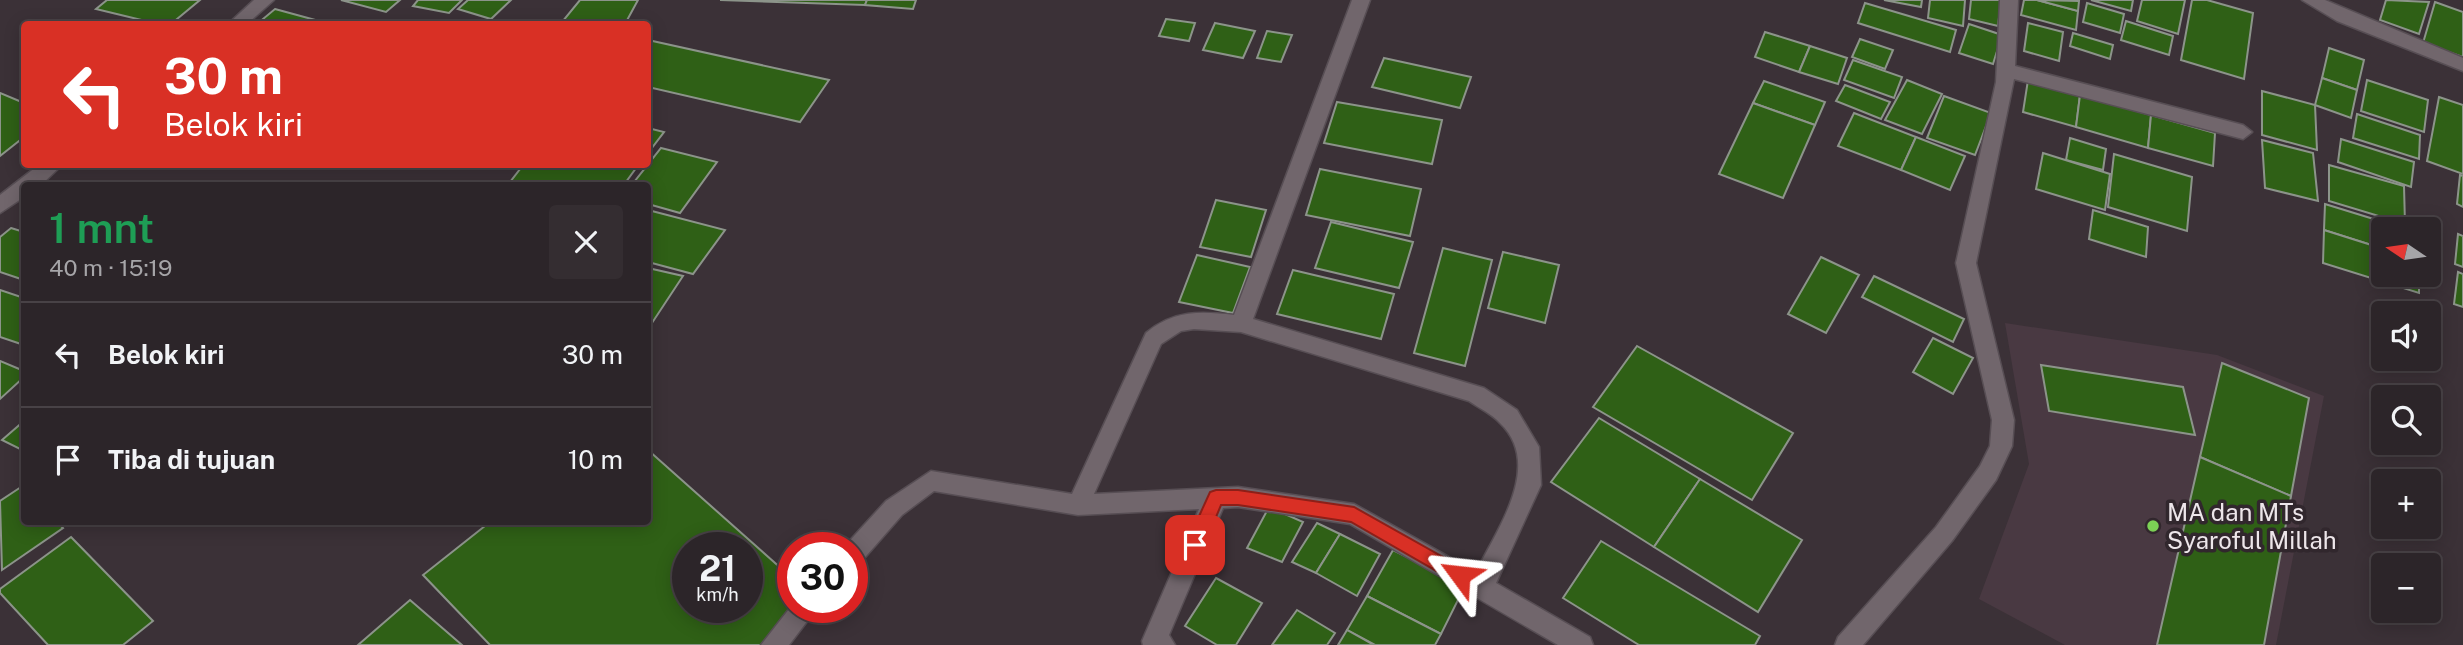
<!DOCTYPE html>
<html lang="id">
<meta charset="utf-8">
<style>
:root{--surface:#2c2529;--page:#342d31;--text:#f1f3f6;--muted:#a6a5a8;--line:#484246}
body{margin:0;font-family:"Public Sans",sans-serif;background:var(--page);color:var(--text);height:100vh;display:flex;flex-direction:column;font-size:26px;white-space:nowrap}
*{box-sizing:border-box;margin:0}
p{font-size:23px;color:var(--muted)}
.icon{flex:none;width:38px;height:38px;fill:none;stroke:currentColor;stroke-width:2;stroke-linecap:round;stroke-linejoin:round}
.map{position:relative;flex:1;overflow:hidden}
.panel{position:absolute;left:21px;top:182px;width:630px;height:343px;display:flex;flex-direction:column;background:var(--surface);border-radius:7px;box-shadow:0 4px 18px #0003,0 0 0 2px var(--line)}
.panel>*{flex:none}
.top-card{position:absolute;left:21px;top:21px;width:630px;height:147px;border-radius:7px;box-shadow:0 4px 18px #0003,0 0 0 2px var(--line);background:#d93025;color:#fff;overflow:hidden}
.needle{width:46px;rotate:283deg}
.tools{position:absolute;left:2371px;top:217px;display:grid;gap:14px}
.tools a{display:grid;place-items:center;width:70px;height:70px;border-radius:7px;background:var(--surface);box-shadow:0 4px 18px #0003,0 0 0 2px var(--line);font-size:35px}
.speed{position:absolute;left:672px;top:532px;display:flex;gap:14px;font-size:35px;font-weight:700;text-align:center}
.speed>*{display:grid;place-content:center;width:91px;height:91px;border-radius:50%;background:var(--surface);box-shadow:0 4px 18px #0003,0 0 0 2px var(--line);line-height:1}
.speed small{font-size:18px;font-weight:400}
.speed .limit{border:10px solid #d22;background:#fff;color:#111}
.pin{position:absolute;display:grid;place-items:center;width:60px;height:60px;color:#fff;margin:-30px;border-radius:14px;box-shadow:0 4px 10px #0006}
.me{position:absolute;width:77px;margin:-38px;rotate:300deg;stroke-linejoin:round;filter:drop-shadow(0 0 5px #0008)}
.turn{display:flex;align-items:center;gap:24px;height:147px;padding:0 28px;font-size:32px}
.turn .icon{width:91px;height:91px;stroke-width:2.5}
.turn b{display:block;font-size:49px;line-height:60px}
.round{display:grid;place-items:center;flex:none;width:74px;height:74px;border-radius:7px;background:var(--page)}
.overview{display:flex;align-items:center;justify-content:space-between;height:119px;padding:0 28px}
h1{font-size:42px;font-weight:600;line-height:52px;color:#1e9e55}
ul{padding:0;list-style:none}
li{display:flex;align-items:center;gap:21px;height:105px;padding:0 28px;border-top:2px solid var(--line)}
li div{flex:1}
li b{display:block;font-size:26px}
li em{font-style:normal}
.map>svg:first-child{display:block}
.built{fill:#493942}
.building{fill:#2f6016;stroke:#8c948a;stroke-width:2;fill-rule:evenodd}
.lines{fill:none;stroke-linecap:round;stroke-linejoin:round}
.street-casing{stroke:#574e54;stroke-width:3}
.street{fill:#71666c;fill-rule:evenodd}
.route{fill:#d93025;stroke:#8d1f18;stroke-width:2}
.poi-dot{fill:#7cd155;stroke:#31272d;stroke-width:2.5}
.labels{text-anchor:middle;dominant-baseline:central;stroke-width:7;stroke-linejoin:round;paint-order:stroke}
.poi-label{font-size:24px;fill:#ede6ea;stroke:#31272d;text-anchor:start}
</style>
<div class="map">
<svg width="2463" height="645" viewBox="0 0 2463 645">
<rect width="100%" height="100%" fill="#3b3137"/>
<polygon class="built" points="2005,323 2217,355 2324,396 2276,645 2065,645 1979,599 2029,464"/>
<g class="building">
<polygon points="107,0 200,0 171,24 158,24 96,9"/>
<polygon points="341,0 400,0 386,12"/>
<polygon points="418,0 462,0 449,13 413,6"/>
<polygon points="468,0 511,0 491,19 458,9"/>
<polygon points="580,0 638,0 625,24 562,22"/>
<polygon points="720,0 867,0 865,5"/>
<polygon points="867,0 916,0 913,9 865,5"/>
<polygon points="1884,0 1922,0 1921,7"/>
<polygon points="1930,0 1965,0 1963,26 1928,18"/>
<polygon points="1971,0 2001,0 1998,26 1969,19"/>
<polygon points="2024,0 2037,0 2078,11 2076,30 2021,15"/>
<polygon points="2037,0 2079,1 2078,11"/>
<polygon points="2091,0 2133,0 2131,11"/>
<polygon points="2142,0 2185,0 2178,34 2137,21"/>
<polygon points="2192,0 2207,0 2253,13 2244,79 2181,60"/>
<polygon points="2386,0 2429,2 2419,34 2380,20"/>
<polygon points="2435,2 2463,12 2463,57 2423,43"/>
<polygon points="1865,3 1956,30 1950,52 1858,23"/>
<polygon points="2087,3 2124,14 2120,33 2083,22"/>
<polygon points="275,9 330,24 257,24"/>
<polygon points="1166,19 1195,23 1189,41 1159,36"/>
<polygon points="2126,21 2173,36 2169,55 2121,40"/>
<polygon points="1215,23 1255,31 1243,58 1203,50"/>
<polygon points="2028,23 2063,32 2059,61 2024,51"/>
<polygon points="1969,24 2002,35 1993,64 1959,53"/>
<polygon points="1267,31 1292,35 1281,62 1257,58"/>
<polygon points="1765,32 1810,46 1799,72 1755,57"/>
<polygon points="2073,33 2113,45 2110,59 2070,46"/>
<polygon points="1860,39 1893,50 1885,69 1852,57"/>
<polygon points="648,40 829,80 800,122 648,87"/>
<polygon points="1810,46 1847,58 1838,84 1799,72"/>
<polygon points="2329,48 2364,60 2357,90 2322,78"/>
<polygon points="1384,58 1471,77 1460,108 1372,87"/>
<polygon points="1853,60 1902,77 1894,98 1844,80"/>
<polygon points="2322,78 2357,90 2351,118 2315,105"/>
<polygon points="1907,80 1942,94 1922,134 1885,120"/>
<polygon points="2028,80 2080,95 2076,127 2023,112"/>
<polygon points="2367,80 2428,100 2424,132 2361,111"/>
<polygon points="1764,81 1825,102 1815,125 1753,103"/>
<polygon points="1845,85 1890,102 1881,119 1836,101"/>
<polygon points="2262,91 2315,105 2317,150 2262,135"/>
<polygon points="0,93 24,103 24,137 0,156"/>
<polygon points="2080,95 2151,115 2148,148 2076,127"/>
<polygon points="1944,96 1991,113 1975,155 1927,138"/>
<polygon points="2439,97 2463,105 2463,174 2427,161"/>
<polygon points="1337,102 1442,120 1432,164 1324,143"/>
<polygon points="1753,103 1815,125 1783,198 1719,174"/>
<polygon points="1854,113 1916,137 1901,170 1838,146"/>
<polygon points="2357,114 2420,135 2419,159 2353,138"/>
<polygon points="2151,115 2215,133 2213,166 2148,148"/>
<polygon points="648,128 664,132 648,153"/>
<polygon points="1916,137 1965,156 1950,190 1901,170"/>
<polygon points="2070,138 2106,149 2103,170 2066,160"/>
<polygon points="2341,139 2414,162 2411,187 2338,162"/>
<polygon points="2262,140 2313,153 2318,201 2265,188"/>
<polygon points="661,148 717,162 680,213 648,204 648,186 631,186"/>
<polygon points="2043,153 2110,174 2105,210 2036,189"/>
<polygon points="2114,154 2192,177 2187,231 2108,207"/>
<polygon points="524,164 639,164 623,186 507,186"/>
<polygon points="2329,165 2404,186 2405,224 2329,201"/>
<polygon points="1320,169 1421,189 1410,236 1306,215"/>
<polygon points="2460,175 2463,176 2463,207 2457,204"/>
<polygon points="1216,200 1266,210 1251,257 1200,247"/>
<polygon points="2325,204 2406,229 2384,229 2384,249 2324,230"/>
<polygon points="648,210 725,230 693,274 648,262"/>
<polygon points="2093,210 2148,227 2146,257 2089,239"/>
<polygon points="1331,222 1413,242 1399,288 1315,268"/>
<polygon points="11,228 24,232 24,280 0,272 0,237"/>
<polygon points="2324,230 2384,249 2384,275 2419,275 2419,293 2323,263"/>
<polygon points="2458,234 2463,236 2463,267 2455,264"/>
<polygon points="1443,248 1492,260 1465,366 1414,353"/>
<polygon points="1503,252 1559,265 1545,323 1488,308"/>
<polygon points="1197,255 1250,267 1233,313 1179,302"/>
<polygon points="1821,257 1859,275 1826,333 1788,314"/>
<polygon points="648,268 683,276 648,329"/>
<polygon points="1293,270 1394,294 1381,339 1277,314"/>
<polygon points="2458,272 2463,274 2463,307 2454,304"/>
<polygon points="1874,276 1964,319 1953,342 1862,297"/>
<polygon points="0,290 24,298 24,345 0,337"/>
<polygon points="1933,338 1973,358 1953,394 1913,372"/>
<polygon points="1637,346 1793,433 1752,500 1593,407"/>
<polygon points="0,361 24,371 24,377 0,399"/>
<polygon points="2222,363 2309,398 2291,496 2200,457"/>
<polygon points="2041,365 2183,387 2195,435 2049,411"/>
<polygon points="1599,418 1700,479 1654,547 1551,482"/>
<polygon points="24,421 24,451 2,440"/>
<path d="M648,450L793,579V607L768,645H490L423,575L490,522H648ZM688,548H747V607H688Z"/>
<polygon points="2200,457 2291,496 2264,645 2157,645"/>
<polygon points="1700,479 1802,540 1758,612 1654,547"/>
<polygon points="24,485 24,522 57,522 63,528 2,570 0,501"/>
<polygon points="1269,507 1303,522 1282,562 1247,548"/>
<polygon points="1317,523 1340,534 1316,573 1292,562"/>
<polygon points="1340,534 1380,554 1357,596 1316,573"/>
<polygon points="71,537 153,621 123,645 48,645 0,593 0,589"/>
<polygon points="1601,541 1760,636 1755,645 1639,645 1563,598"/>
<polygon points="1393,550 1465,586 1441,634 1367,596"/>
<polygon points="1216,578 1262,603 1236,645 1217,645 1185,626"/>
<polygon points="1367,596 1441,634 1435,645 1375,645 1347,630"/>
<polygon points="410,600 462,645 358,645"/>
<polygon points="1297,610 1335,633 1327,645 1272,645"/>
<polygon points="1347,630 1374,645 1338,645"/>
</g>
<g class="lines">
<defs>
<g id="street">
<polygon points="254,0 274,0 247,24 228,24"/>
<path d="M1352,0H1370L1253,319L1484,388L1517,410L1539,447L1541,485L1496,583L1590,637L1593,645H1558L1350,524L1238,507L1223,508L1169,635L1175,645H1143L1142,641L1199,509L1078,515L934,491L902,515L860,563L852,566V548L844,547L886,501L931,471L1072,494L1146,333C1173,310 1200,311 1234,315ZM1194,329L1241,332L1469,401C1479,408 1492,414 1500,423C1544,465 1497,529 1476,572L1354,504L1238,487L1094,494L1161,344L1181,331Z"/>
<polygon points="2000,0 2018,0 2015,66 2243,125 2252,132 2243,139 2014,79 1976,263 2014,420 2012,446 1996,480 1952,541 1863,645 1835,645 1838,637 1936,527 1980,466 1990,446 1992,420 1956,263 1996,82"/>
<polygon points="2302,0 2325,0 2463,58 2463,71 2337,21"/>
<polygon points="40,164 63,164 40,186 24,186 24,197 0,213 0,195"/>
<polygon points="793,604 793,607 818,607 789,645 761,645"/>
</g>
</defs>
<use href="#street" class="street-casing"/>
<use href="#street" class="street"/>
</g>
<polygon class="route" points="1216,490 1238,490 1354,507 1466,570 1469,575 1466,581 1460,584 1454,581 1351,522 1238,505 1221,505 1202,551 1189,551 1186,545 1210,492"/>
<circle class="poi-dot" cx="2153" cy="526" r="7"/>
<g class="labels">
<g class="poi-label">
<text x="2167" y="512">MA dan MTs<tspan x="2167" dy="28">Syaroful Millah</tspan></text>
</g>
</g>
</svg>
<div class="tools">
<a><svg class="needle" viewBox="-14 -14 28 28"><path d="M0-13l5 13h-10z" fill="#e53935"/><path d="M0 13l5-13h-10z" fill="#a6a5a8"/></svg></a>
<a><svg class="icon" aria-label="sound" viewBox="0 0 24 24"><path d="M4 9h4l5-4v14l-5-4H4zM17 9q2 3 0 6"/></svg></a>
<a><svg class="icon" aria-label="search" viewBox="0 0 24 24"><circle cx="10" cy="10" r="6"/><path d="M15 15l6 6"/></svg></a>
<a>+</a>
<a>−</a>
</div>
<div class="speed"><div>21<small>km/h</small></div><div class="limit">30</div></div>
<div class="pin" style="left:1195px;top:545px;background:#d93025"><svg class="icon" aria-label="arrive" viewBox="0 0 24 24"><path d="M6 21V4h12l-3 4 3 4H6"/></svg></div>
<svg class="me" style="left:1460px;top:575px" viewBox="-20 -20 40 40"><path d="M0-17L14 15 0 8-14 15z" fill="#d93025" stroke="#fff" stroke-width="4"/></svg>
<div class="top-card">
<div class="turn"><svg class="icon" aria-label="left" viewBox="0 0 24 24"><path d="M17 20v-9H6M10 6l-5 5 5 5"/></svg><div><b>30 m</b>Belok kiri</div></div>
</div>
<section class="panel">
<div class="overview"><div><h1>1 mnt</h1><p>40 m · 15:19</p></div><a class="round"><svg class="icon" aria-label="close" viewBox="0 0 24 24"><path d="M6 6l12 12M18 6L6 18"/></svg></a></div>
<ul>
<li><svg class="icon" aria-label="left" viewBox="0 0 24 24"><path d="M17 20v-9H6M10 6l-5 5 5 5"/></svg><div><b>Belok kiri</b></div><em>30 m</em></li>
<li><svg class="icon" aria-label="arrive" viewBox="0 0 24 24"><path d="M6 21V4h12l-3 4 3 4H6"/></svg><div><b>Tiba di tujuan</b></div><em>10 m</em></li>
</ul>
</section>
</div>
